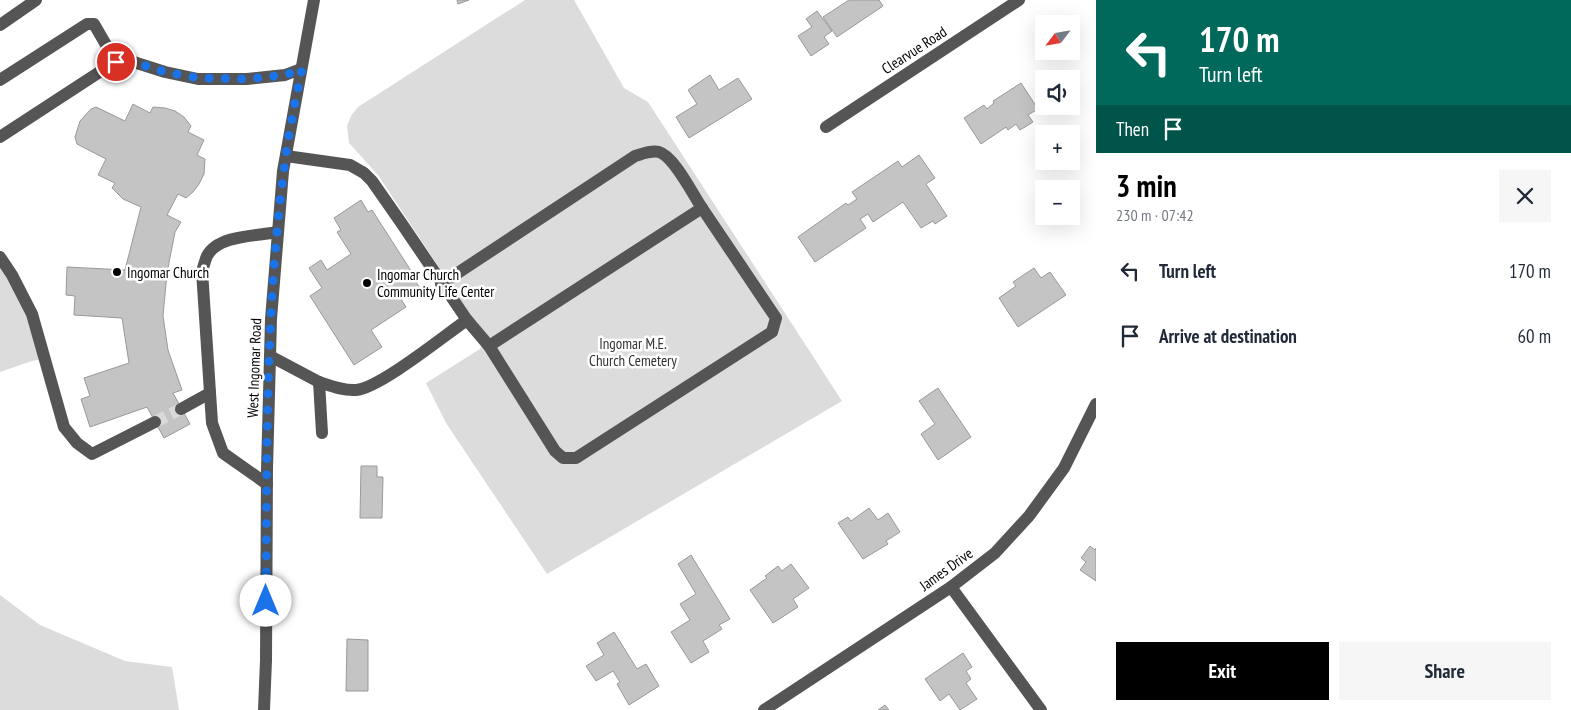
<!DOCTYPE html>
<meta charset="utf-8">
<style>
:root{--surface:#fff;--page:#f6f6f7;--text:#1f2937;--muted:#747a83;--accent:#000}
body{margin:0;font-family:"PT Sans Narrow",sans-serif;background:var(--page);color:var(--text);height:100vh;display:flex;flex-direction:column;font-size:19px;white-space:nowrap}
*{box-sizing:border-box;margin:0}
p{font-size:16px;color:var(--muted)}
.icon{flex:none;width:28px;height:28px;fill:none;stroke:currentColor;stroke-width:2;stroke-linecap:round;stroke-linejoin:round}
.map{position:relative;flex:1;overflow:hidden}
.details{display:flex;flex-direction:column;background:var(--surface);width:475px}
.details>*{flex:none}
.banner{background:#00695c;color:#fff;overflow:hidden}
.needle{width:32px;rotate:239deg}
.tools{position:absolute;left:1035px;top:15px;display:grid;gap:10px}
.tools a{display:grid;place-items:center;width:45px;height:45px;border-radius:0px;background:var(--surface);box-shadow:0 5px 20px #0002;font-size:25px}
.pin{position:absolute;display:grid;place-items:center;width:42px;height:42px;color:#fff;margin:-21px;border:2px solid #fff;border-radius:50%;box-shadow:0 1px 5px #0007}
.me{position:absolute;width:55px;margin:-28px;rotate:0deg;stroke-linejoin:round;filter:drop-shadow(0 0 4px #0008)}
.turn{display:flex;align-items:center;gap:18px;height:105px;padding:0 20px;font-size:22px}
.turn .icon{width:65px;height:65px;stroke-width:2.5}
.turn b{display:block;font-size:35px;line-height:42px}
.then{display:flex;align-items:center;height:48px;padding:0 20px;background:#0003;gap:10px;font-size:19px}
.round{display:grid;place-items:center;flex:none;width:52px;height:52px;border-radius:0px;background:var(--page)}
.headline{display:flex;align-items:center;justify-content:space-between;height:85px;padding:0 20px}
h1{font-size:30px;font-weight:600;line-height:38px;color:var(--accent)}
.action{display:flex;gap:10px;margin-top:auto;padding:10px 20px}
.action a{flex:1;height:58px;border-radius:0px;background:var(--accent);color:#fff;font-size:20px;font-weight:600;line-height:58px;text-align:center}
.action a+a{background:var(--page);color:var(--text)}
ul{padding:0;list-style:none}
li{display:flex;align-items:center;gap:15px;height:65px;padding:0 20px}
li div{flex:1}
li b{display:block;font-size:19px}
li em{font-style:normal}
main{display:flex;flex:1;min-height:0}
.map>svg:first-child{display:block}
.green{fill:#dcdcdc}
.building{fill:#c4c4c4;stroke:#999}
.lines{fill:none;stroke-linecap:round;stroke-linejoin:round}
.minor-tunnel{stroke:#d9d9d9;stroke-width:12;stroke-dasharray:12 6;stroke-linecap:butt}
.minor{stroke:#555;stroke-width:12}
.route{stroke:#1a73e8;stroke-width:9;stroke-dasharray:0 16.2}
.poi-dot{fill:#000;stroke:#fff;stroke-width:2}
.labels{text-anchor:middle;dominant-baseline:central;stroke-width:5;stroke-linejoin:round;paint-order:stroke}
.street-label{font-size:15px;fill:#000;stroke:#fff}
.poi-label{font-size:15px;fill:#000;stroke:#fff;text-anchor:start}
.park-label{font-size:15px;fill:#333;stroke:#fff}
</style>
<main>
<div class="map">
<svg width="1096" height="710" viewBox="0 0 1096 710">
<rect width="100%" height="100%" fill="#fff"/>
<g class="green">
<polygon points="525,0 574,0 624,88 648,102 842,401 547,574 446,423 426,383 480,349 485,337 378,175 349,143 347,126 351,116 358,107"/>
<polygon points="0,257 45,358 29,362 0,372"/>
<polygon points="0,595 40,625 125,661 172,667 179,710 0,710"/>
</g>
<g class="building">
<polygon points="457,0 469,0 458,4"/>
<polygon points="849,0 879,0 883,6 837,37 823,17"/>
<polygon points="817,11 832,31 824,37 829,44 811,56 798,36 812,27 806,19"/>
<polygon points="710,75 719,90 738,78 752,99 689,138 676,117 697,104 688,90"/>
<polygon points="1021,83 1038,109 1028,115 1033,122 1020,130 1016,124 1008,130 1006,127 981,144 964,118 984,105 987,109 994,103 993,101"/>
<polygon points="133,104 150,113 153,107 165,108 175,111 184,117 191,126 188,132 204,140 197,155 205,159 204,174 199,184 193,192 186,198 178,194 167,215 181,222 175,232 167,273 163,316 168,350 182,390 173,393 190,424 164,438 147,407 90,427 81,399 90,396 84,378 129,363 122,318 74,315 75,296 66,295 67,267 125,270 141,207 123,199 112,188 115,183 98,175 106,159 77,144 75,137 80,121 91,109 96,107 125,121"/>
<polygon points="919,155 935,178 926,184 947,216 935,224 933,221 921,228 903,202 873,222 868,214 860,219 866,228 815,262 798,237 846,203 848,205 857,199 852,192 898,161 902,167"/>
<polygon points="361,200 368,212 372,210 415,277 413,278 420,288 401,299 406,307 371,330 382,347 354,365 310,296 322,288 309,268 321,260 327,270 351,254 337,232 341,230 334,218"/>
<polygon points="1034,268 1041,278 1050,272 1066,295 1018,327 999,298 1016,286 1013,282"/>
<polygon points="938,388 971,437 938,460 921,434 935,424 919,401"/>
<polygon points="361,466 377,466 377,477 383,477 382,518 360,518"/>
<polygon points="869,508 878,520 888,513 900,532 886,541 888,544 863,559 838,523 848,517 851,521"/>
<polygon points="1090,546 1095,550 1096,548 1096,581 1080,570 1086,562 1081,558"/>
<polygon points="691,555 730,619 719,625 722,629 703,641 709,652 691,663 671,632 690,620 680,604 696,594 678,564"/>
<polygon points="791,564 809,588 793,599 798,607 773,623 750,590 767,578 765,576 778,566 782,571"/>
<polygon points="614,632 637,669 646,664 659,686 629,705 617,684 620,682 613,671 596,681 586,666 604,655 597,643"/>
<polygon points="347,639 368,640 368,691 346,691"/>
<polygon points="963,653 972,667 966,671 971,679 966,683 977,699 960,710 949,694 940,701 925,679"/>
<polygon points="885,705 889,710 878,710"/>
</g>
<g class="lines">
<polyline class="minor-tunnel" points="155,422 181,409"/>
<g class="minor">
<polyline points="0,25 36,0"/>
<polyline points="0,80 87,24 94,24 116,62"/>
<polyline points="826,127 1019,0"/>
<polyline points="0,137 121,58 165,72 198,79 247,79 285,75 301,69"/>
<path d="M286,156L350,165L364,173L372,181L402,224L467,320C445,335 380,388 356,390C343,391 331,386 319,382L322,433"/>
<polyline points="0,257 12,275 32,314 64,427 77,443 92,454 155,422"/>
<path d="M441,284L635,156C642,154 651,150 659,152C674,156 693,195 702,208L489,346L467,320"/>
<polyline points="489,346 555,451 563,458 576,458 772,332 776,318 702,208"/>
<polyline points="270,356 319,382"/>
<polyline points="181,409 210,393"/>
<path d="M267,484L223,453L212,423L202,271C204,266 205,260 207,256C218,235 257,236 278,232"/>
<polyline points="951,587 1041,710"/>
<polyline points="264,710 266,660 267,469 271,319 283,171 314,0"/>
<polyline points="764,710 951,587 995,553 1029,516 1064,468 1096,404"/>
</g>
</g>
<g class="lines">
<path class="route" d="M116,62L121,58L165,72L198,78L247,79L285,75L302,69C295,102 288,136 284,170C265,311 267,458 266,601"/>
</g>
<g class="poi-dot">
<circle cx="117" cy="272" r="5"/>
<circle cx="367" cy="283" r="5"/>
</g>
<g class="labels">
<g class="street-label">
<text transform="translate(914 50) rotate(-33)">Clearvue Road</text>
<text transform="translate(254 368) rotate(-88)">West Ingomar Road</text>
<text transform="translate(946 569) rotate(-36)">James Drive</text>
</g>
<g class="poi-label">
<text x="127" y="272">Ingomar Church</text>
<text x="377" y="274">Ingomar Church<tspan x="377" dy="17">Community Life Center</tspan></text>
</g>
<g class="park-label">
<text x="633" y="343">Ingomar M.E.<tspan x="633" dy="17">Church Cemetery</tspan></text>
</g>
</g>
</svg>
<div class="tools">
<a><svg class="needle" viewBox="-14 -14 28 28"><path d="M0-13l5 13h-10z" fill="#e53935"/><path d="M0 13l5-13h-10z" fill="#747a83"/></svg></a>
<a><svg class="icon" aria-label="sound" viewBox="0 0 24 24"><path d="M4 9h4l5-4v14l-5-4H4zM17 9q2 3 0 6"/></svg></a>
<a>+</a>
<a>−</a>
</div>
<div class="pin" style="left:116px;top:62px;background:#d93025"><svg class="icon" aria-label="arrive" viewBox="0 0 24 24"><path d="M6 21V4h12l-3 4 3 4H6"/></svg></div>
<svg class="me" style="left:266px;top:601px" viewBox="-20 -20 40 40"><circle r="19" fill="#fff"/><path d="M0-13L10 11 0 6-10 11z" fill="#1a73e8"/></svg>
</div>
<section class="details">
<div class="banner">
<div class="turn"><svg class="icon" aria-label="left" viewBox="0 0 24 24"><path d="M17 20v-9H6M10 6l-5 5 5 5"/></svg><div><b>170 m</b>Turn left</div></div>
<div class="then">Then<svg class="icon" aria-label="arrive" viewBox="0 0 24 24"><path d="M6 21V4h12l-3 4 3 4H6"/></svg></div>
</div>
<div class="headline"><div><h1>3 min</h1><p>230 m · 07:42</p></div><a class="round"><svg class="icon" aria-label="close" viewBox="0 0 24 24"><path d="M6 6l12 12M18 6L6 18"/></svg></a></div>
<ul>
<li><svg class="icon" aria-label="left" viewBox="0 0 24 24"><path d="M17 20v-9H6M10 6l-5 5 5 5"/></svg><div><b>Turn left</b></div><em>170 m</em></li>
<li><svg class="icon" aria-label="arrive" viewBox="0 0 24 24"><path d="M6 21V4h12l-3 4 3 4H6"/></svg><div><b>Arrive at destination</b></div><em>60 m</em></li>
</ul>
<div class="action"><a>Exit</a><a>Share</a></div>
</section>
</main>
